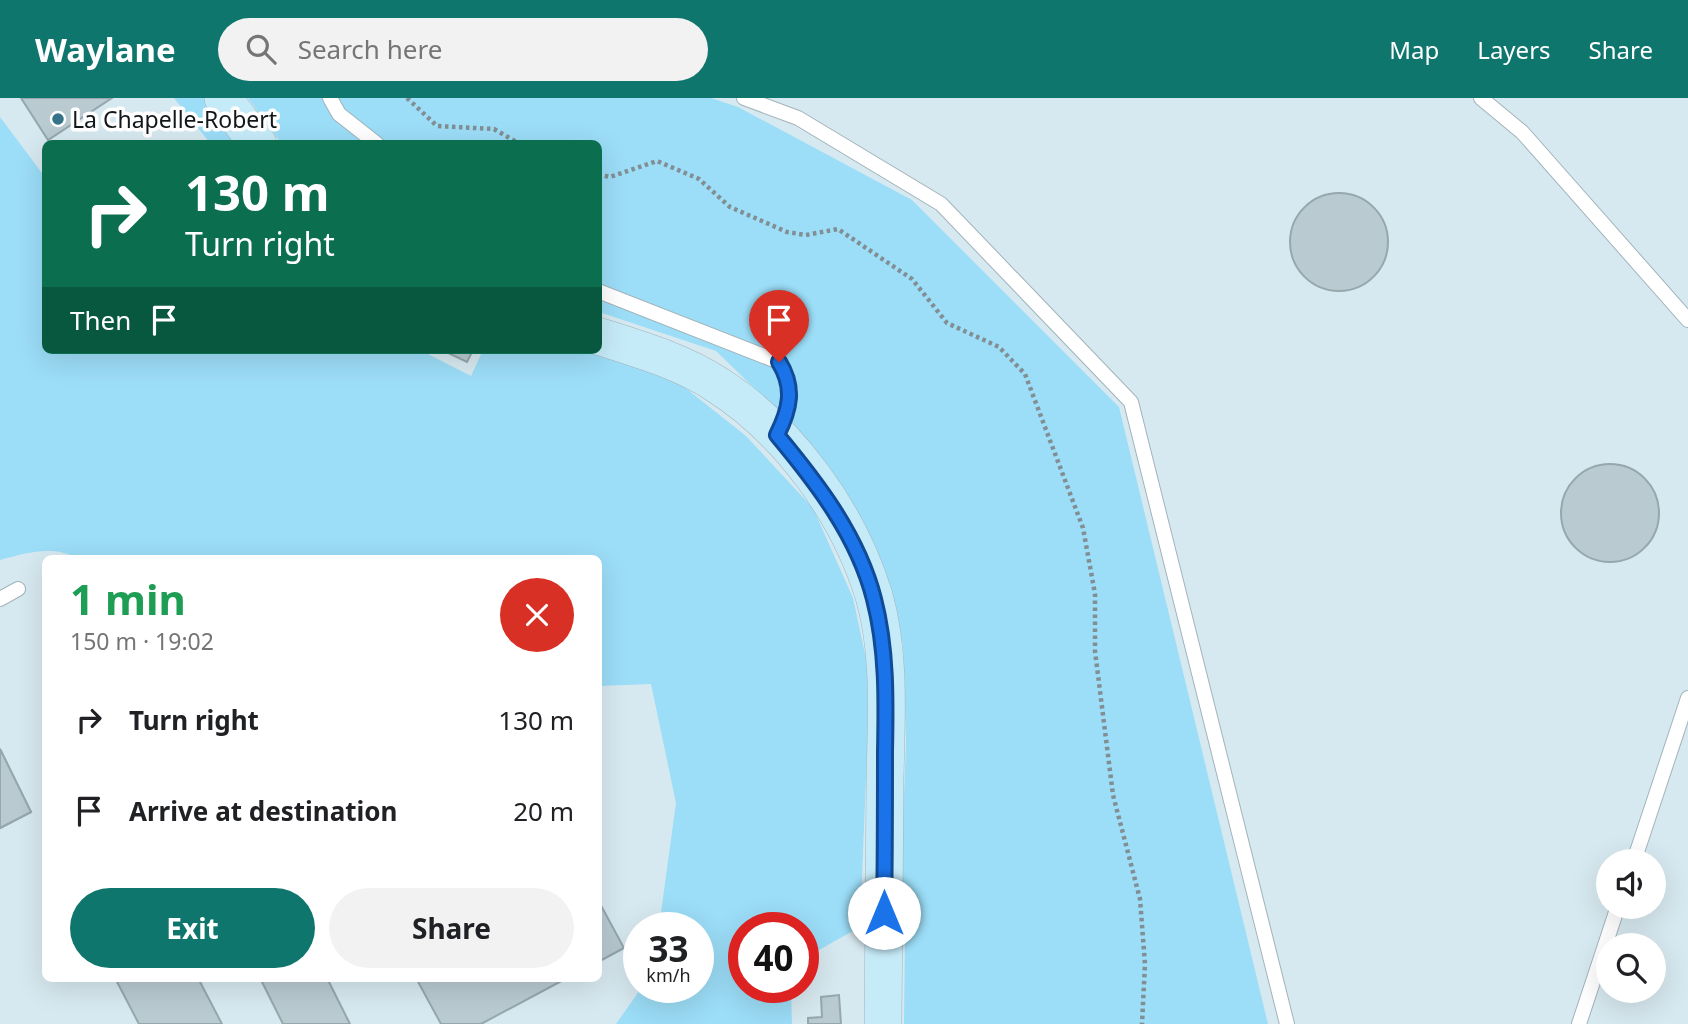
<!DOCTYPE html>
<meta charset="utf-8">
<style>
:root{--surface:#fff;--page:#f2f2f2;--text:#202124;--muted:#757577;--accent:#0f766e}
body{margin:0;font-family:"Noto Sans",sans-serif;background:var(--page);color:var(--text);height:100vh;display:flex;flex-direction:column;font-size:26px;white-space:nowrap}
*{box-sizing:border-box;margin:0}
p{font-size:23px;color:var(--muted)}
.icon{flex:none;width:38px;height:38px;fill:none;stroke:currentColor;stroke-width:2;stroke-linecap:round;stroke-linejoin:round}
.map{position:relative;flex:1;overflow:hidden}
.sheet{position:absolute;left:42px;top:457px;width:560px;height:427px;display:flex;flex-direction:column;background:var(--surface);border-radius:10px;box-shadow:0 7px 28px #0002}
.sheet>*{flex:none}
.banner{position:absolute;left:42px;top:42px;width:560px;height:214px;border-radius:10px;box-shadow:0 7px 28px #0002;background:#0b6e4f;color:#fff;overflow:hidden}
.tools{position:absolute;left:1596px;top:751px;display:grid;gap:14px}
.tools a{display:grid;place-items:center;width:70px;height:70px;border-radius:50%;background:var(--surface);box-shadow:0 7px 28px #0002;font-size:35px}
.speed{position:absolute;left:623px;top:814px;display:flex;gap:14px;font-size:35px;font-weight:700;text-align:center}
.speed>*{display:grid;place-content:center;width:91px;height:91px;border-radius:50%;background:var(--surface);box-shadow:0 7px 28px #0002;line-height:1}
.speed small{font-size:18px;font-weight:400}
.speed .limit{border:10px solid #d22;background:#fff;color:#111}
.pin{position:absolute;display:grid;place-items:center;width:60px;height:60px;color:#fff;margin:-72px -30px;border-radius:50% 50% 50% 0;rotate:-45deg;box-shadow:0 0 7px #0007}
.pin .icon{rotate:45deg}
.me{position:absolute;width:77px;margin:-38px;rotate:0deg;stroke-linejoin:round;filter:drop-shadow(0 0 5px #0008)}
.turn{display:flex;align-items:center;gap:24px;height:147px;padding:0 28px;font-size:32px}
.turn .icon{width:91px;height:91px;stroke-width:2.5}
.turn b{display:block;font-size:49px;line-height:60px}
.then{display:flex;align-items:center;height:66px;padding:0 28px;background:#0003;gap:14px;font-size:26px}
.round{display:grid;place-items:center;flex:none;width:74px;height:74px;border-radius:37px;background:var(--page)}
.head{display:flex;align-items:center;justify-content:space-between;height:119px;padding:0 28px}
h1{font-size:42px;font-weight:700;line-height:52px;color:#1e9e55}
.cta{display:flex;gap:14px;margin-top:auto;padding:14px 28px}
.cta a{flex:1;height:80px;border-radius:42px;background:var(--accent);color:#fff;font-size:28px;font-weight:700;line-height:80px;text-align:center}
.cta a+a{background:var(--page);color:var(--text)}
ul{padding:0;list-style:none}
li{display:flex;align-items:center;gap:21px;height:91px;padding:0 28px}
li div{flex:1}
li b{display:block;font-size:26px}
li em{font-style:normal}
header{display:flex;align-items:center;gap:42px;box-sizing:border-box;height:98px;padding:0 35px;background:var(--accent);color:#fff}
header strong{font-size:33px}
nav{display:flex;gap:38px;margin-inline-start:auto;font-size:24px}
.search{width:490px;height:63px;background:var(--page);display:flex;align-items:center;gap:18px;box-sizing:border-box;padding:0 24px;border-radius:38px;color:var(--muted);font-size:26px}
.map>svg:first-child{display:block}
.green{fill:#9cddf7}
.building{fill:#b9cad1;stroke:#96a7ae;stroke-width:2}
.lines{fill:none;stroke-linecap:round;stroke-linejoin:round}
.lane-casing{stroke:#a2b3ba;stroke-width:16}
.secondary-casing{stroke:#a2b3ba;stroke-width:38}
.path{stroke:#818e93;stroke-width:4.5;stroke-dasharray:3.5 3.5;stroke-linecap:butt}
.lane{stroke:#fff;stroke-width:14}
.secondary{stroke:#c6ebf8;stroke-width:37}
.route-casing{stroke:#114b97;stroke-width:18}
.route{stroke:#1a73e8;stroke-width:12}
.poi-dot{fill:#367389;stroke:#fff;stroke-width:2.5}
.labels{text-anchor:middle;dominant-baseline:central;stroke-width:7;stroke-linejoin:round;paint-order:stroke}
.poi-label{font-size:23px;fill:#11171a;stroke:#fff;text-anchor:start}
</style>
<header>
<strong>Waylane</strong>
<div class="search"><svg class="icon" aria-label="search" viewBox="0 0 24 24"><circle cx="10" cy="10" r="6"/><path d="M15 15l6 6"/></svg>Search here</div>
<nav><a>Map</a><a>Layers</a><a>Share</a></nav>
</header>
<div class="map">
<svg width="1688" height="926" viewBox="0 0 1688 926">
<rect width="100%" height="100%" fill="#d7e9f0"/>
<g class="green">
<polygon points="174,0 206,0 242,45 210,45"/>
<polygon points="248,0 711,0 738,9 912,102 1119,309 1268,926 904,926 905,837 901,779 906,645 903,546 884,475 785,320 716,253 599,214 598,46 281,45"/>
<path d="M0,19L45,79L46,252H420L471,278L483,252H587L678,284L746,338L813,410L853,500L870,579L860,829L803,861V830H744V889H791L792,926H616L642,889H698V830L659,829L676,705L651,586L599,588L598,460H77C51,447 27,455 0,462Z"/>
</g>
<g class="building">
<polygon points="21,0 112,0 48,42"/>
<circle cx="1339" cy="144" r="49"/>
<polygon points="442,252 473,252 467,264"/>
<circle cx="1610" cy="415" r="49"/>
<polygon points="0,651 31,714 0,730"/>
<polygon points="0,651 31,714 0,730"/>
<polygon points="598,802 624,850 598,864"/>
<polygon points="115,880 198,880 222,926 139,926"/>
<polygon points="260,880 327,880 350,926 283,926"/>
<polygon points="416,880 567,880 481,926 441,926"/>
<polygon points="839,897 841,926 808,926 808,920 822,919 821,899"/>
</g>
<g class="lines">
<defs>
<g id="lane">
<polyline points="330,0 339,16 377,46"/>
<polyline points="744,0 798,20 941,106 1131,304 1287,926"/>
<polyline points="1481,0 1522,34 1688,222"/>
<path d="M598,193L779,264C795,289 791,310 778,335"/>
<polyline points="0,501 18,491"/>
<polyline points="1634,763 1688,600"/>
<polyline points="1579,926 1618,808"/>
</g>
<g id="secondary">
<polyline points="223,0 258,46"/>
<path d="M598,238C638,251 681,263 716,286C789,332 849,416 874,498C891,557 886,622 885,683C885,764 884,845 883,926"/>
</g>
</defs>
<use href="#lane" class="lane-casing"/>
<use href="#secondary" class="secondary-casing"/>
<g class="path">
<polyline points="407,0 437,28 494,31 520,46"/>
<polyline points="598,76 610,79 657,63 699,81 730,109 787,134 806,137 838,131 912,181 947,225 999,249 1025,276 1083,430 1095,496 1095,553 1113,697 1140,801 1145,866 1142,926"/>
</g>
<use href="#lane" class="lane"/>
<use href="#secondary" class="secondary"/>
</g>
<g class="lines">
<defs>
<path id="route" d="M779,264C795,290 790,311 777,337C817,385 858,438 874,501C887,551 886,603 885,654C885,708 885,761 884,815"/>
</defs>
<use href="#route" class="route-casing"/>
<use href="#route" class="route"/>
</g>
<circle class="poi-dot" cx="58" cy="21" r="7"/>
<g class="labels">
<g class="poi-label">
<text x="72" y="21">La Chapelle-Robert</text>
</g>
</g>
</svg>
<div class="tools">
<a><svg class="icon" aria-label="sound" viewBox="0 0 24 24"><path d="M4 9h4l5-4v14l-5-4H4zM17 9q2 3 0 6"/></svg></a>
<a><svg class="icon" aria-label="search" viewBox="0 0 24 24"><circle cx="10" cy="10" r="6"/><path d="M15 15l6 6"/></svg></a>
</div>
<div class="speed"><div>33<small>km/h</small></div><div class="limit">40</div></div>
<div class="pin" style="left:779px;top:264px;background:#d93025"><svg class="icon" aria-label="arrive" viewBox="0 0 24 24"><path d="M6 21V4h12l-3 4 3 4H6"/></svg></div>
<svg class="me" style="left:884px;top:815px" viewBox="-20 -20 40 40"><circle r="19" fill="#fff"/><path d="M0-13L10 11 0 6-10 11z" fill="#1a73e8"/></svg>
<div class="banner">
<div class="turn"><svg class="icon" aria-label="right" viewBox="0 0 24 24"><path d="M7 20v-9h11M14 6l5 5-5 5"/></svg><div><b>130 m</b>Turn right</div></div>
<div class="then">Then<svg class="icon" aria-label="arrive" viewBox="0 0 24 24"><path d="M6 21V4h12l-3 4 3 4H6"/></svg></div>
</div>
<section class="sheet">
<div class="head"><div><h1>1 min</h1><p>150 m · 19:02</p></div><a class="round" style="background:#d93025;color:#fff"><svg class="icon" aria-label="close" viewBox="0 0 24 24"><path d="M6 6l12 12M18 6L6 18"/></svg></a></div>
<ul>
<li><svg class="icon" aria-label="right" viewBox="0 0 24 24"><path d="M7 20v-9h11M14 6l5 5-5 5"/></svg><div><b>Turn right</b></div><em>130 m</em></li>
<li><svg class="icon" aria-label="arrive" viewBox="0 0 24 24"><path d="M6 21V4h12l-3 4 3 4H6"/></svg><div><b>Arrive at destination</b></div><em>20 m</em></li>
</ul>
<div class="cta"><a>Exit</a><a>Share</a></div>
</section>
</div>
